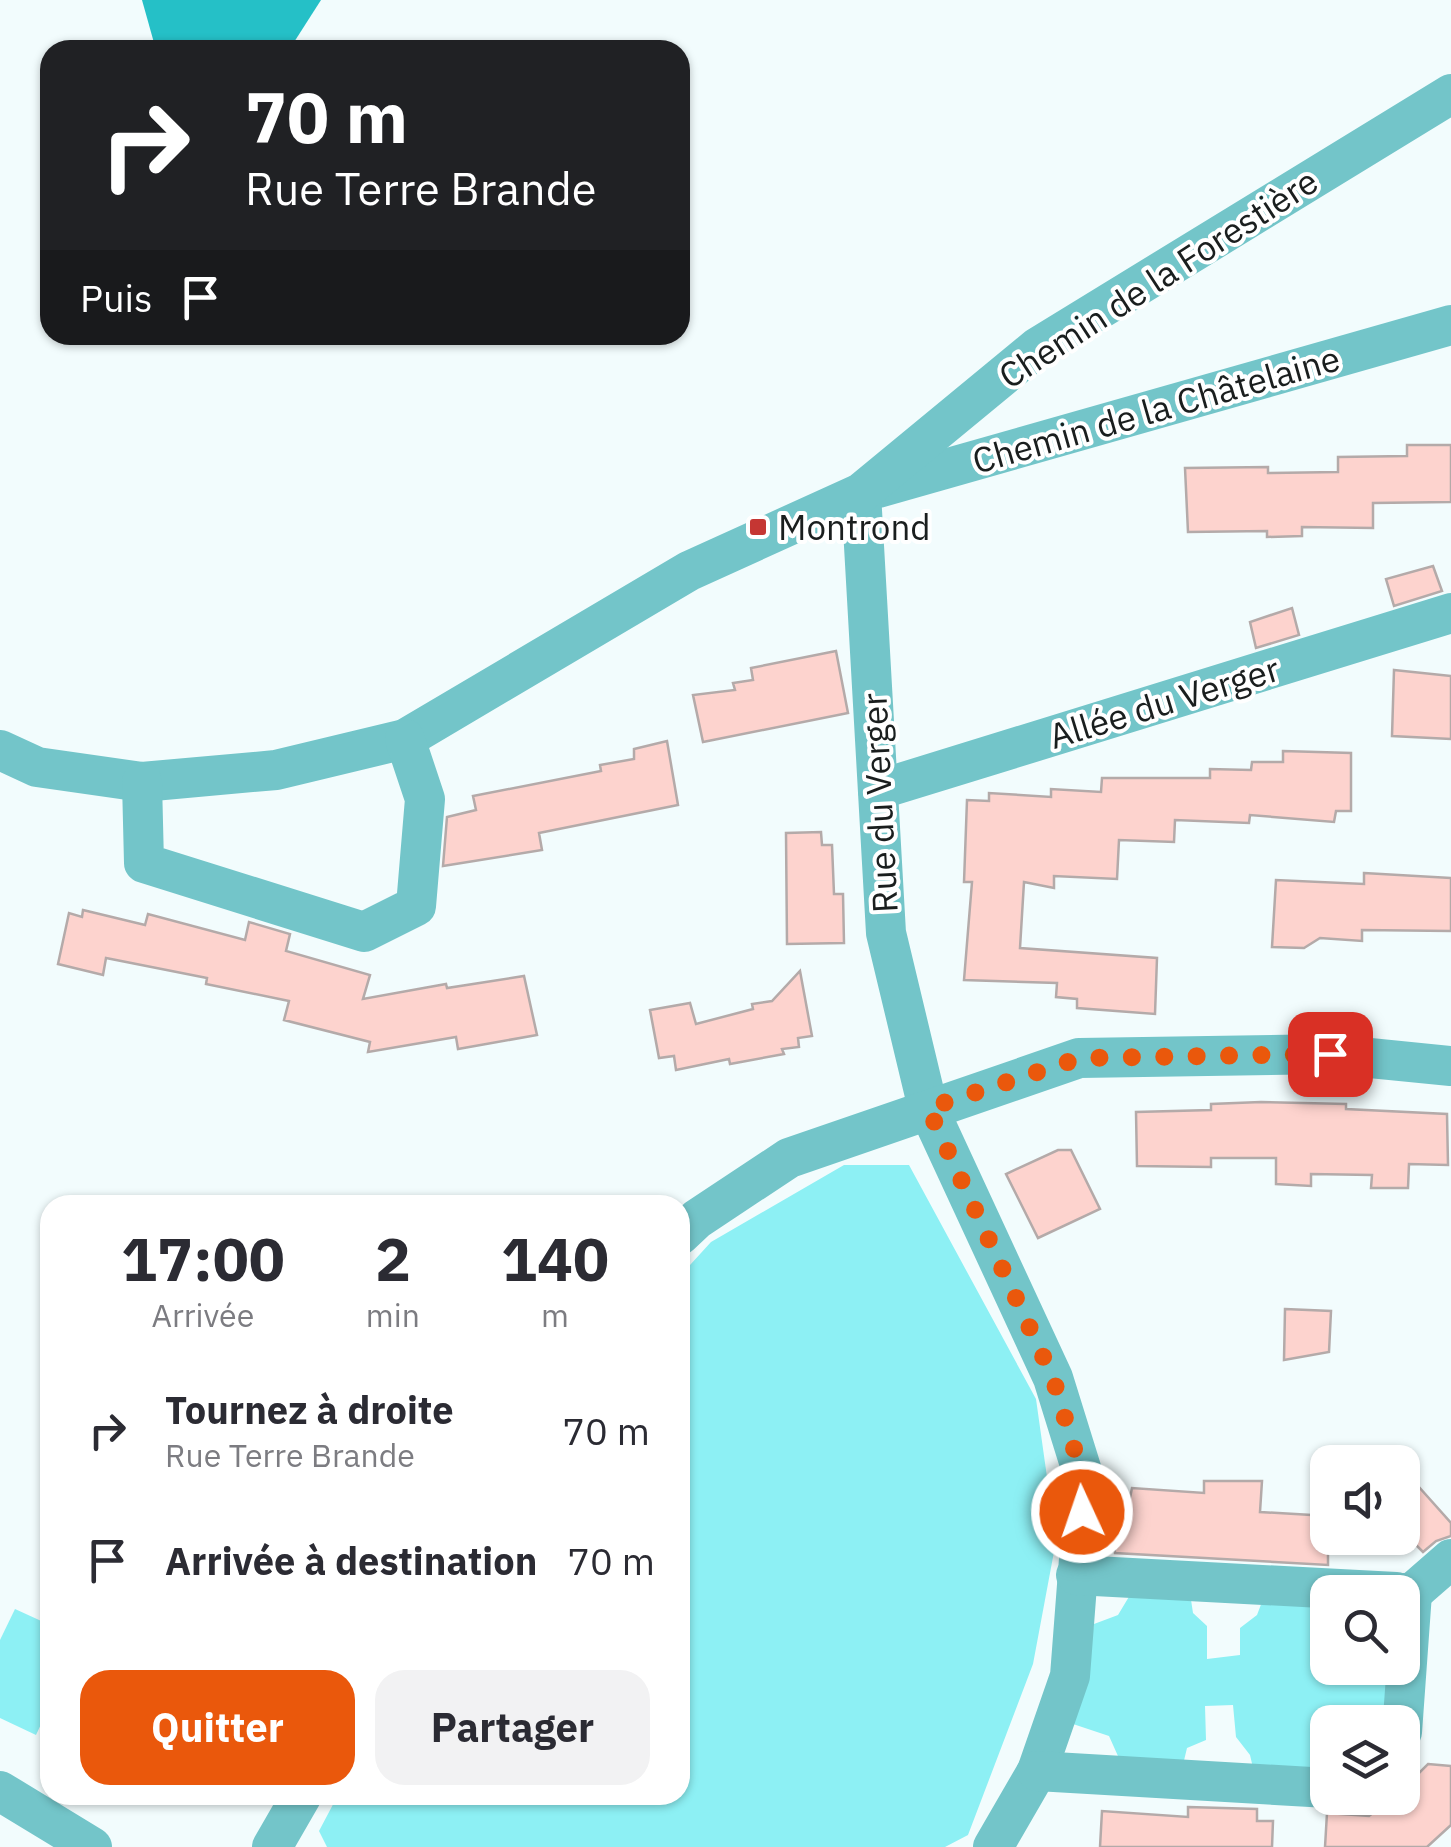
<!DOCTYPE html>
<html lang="fr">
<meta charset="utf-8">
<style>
:root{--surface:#fff;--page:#f2f2f3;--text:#2b2b33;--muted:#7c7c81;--accent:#ea580c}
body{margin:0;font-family:"IBM Plex Sans",sans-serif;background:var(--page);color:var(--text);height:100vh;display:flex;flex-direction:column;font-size:38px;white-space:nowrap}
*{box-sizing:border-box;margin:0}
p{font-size:32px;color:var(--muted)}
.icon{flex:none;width:55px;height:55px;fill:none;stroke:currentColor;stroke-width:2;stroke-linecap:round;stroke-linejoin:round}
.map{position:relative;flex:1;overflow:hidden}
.panel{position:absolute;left:40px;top:1195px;width:650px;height:610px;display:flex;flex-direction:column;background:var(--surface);border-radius:30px;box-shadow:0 2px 8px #0004}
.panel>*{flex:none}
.top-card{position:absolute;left:40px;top:40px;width:650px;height:305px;border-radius:30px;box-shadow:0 2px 8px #0004;background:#202124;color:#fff;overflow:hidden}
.tools{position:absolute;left:1310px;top:1445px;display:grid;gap:20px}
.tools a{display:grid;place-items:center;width:110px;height:110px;border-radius:20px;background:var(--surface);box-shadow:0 2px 8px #0004;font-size:50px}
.pin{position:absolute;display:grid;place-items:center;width:85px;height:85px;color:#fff;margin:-42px;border-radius:20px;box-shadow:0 5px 15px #0006}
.me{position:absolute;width:110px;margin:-55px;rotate:357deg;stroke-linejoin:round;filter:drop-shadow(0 0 8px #0008)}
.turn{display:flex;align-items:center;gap:35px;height:210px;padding:0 40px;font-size:45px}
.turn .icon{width:130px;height:130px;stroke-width:2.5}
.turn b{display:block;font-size:70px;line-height:85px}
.then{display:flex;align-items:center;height:95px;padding:0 40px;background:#0003;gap:20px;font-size:38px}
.eta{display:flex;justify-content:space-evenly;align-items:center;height:170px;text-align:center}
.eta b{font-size:60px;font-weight:800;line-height:70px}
.primary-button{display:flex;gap:20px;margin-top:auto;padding:20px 40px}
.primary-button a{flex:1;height:115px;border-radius:30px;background:var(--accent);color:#fff;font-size:40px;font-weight:800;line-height:115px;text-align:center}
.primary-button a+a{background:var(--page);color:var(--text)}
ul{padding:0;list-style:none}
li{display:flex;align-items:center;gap:30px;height:130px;padding:0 40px}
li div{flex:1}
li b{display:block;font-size:38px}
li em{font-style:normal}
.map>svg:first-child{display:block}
.green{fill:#8df0f4}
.water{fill:#25c0c7}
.building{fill:#fdd3ce;stroke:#b4aaa9;stroke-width:2.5}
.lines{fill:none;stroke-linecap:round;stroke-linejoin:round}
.minor{stroke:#73c5c9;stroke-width:40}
.route{stroke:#ea580c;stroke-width:18;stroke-dasharray:0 32.4}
.poi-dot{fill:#c53633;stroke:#fff;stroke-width:4}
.labels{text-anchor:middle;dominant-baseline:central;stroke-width:8;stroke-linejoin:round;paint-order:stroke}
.street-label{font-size:35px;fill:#1a1e1e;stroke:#fff}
.poi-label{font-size:35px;fill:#1a1e1e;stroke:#fff;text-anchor:start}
</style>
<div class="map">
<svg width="1451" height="1847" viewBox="0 0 1451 1847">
<rect width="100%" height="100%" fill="#f2fcfd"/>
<g class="green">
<polygon points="844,1165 909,1165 1036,1399 1056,1541 1033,1664 968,1835 945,1847 327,1847 319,1831 338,1795 680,1795 680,1276 711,1242"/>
<polygon points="1133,1590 1190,1593 1193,1613 1207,1626 1207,1659 1240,1655 1240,1628 1257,1615 1265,1594 1327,1596 1328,1668 1396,1668 1394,1719 1381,1722 1328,1722 1327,1763 1320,1763 1319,1779 1254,1772 1250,1755 1236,1737 1233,1705 1205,1706 1206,1740 1187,1748 1181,1773 1122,1765 1109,1736 1073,1724 1094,1624 1118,1615"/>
<polygon points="15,1609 50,1625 50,1705 36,1735 0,1718 0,1640"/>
</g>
<polygon class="water" points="142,0 321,0 289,50 156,50"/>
<g class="building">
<polygon points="1407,445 1451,445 1451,502 1373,503 1373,528 1302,527 1302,536 1267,537 1267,531 1188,532 1185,468 1268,467 1268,473 1338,472 1338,457 1407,456"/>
<polygon points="1433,566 1442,591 1394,606 1386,579"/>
<polygon points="1292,608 1299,635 1256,648 1250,622"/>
<polygon points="836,651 848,713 703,742 693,695 735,690 733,683 753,680 751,668"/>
<polygon points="1394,670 1451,676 1451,739 1392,736"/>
<polygon points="667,741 678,805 539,833 542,850 443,866 447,817 476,810 473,796 601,771 600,765 634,759 634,749"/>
<polygon points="1283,751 1351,753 1351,811 1336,811 1334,822 1250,815 1249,823 1175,820 1174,842 1119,840 1117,879 1054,876 1054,888 1024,882 1020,948 1157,958 1155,1014 1077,1008 1077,999 1056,997 1057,983 964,980 972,882 964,882 967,800 989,801 989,793 1051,797 1051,789 1101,792 1102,778 1210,778 1210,769 1251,770 1252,762 1283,762"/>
<polygon points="821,832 822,845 832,845 834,894 843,894 844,943 787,944 786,833"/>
<polygon points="1364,873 1451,878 1451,931 1362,930 1362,941 1320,938 1304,948 1272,947 1276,880 1364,884"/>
<polygon points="83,910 145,925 148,914 245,940 249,922 290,934 286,951 370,975 363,999 446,984 447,988 524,976 537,1035 458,1049 456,1037 368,1052 370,1042 284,1020 289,1001 206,984 207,978 106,958 103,975 58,964 69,913 82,917"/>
<polygon points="800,971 812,1036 798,1038 799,1047 782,1049 784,1054 730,1064 729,1059 676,1070 674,1056 659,1058 650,1010 690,1003 696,1024 753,1009 752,1004 772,1001"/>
<polygon points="1261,1102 1346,1104 1346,1109 1447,1114 1448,1165 1409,1164 1408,1188 1371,1188 1372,1175 1311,1174 1311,1186 1276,1184 1276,1158 1211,1158 1211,1167 1137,1166 1136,1112 1211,1110 1211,1104"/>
<polygon points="1058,1150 1071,1150 1100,1209 1038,1238 1006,1174"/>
<polygon points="1285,1309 1331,1311 1329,1352 1284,1360"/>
<polygon points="1402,1468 1451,1523 1451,1536 1436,1541 1423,1552 1402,1531"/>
<polygon points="1204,1481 1262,1481 1260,1512 1328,1516 1328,1565 1115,1553 1111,1498 1130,1498 1132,1488 1204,1493"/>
<polygon points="1428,1764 1451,1766 1451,1825 1427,1847 1325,1847 1327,1813 1369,1816 1392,1798 1402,1798 1402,1790"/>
<polygon points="1188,1807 1257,1809 1257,1821 1273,1821 1272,1847 1100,1847 1102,1811 1188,1817"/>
</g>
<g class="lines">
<g class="minor">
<polyline points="878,488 1451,325"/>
<polyline points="861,493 886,933 928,1108 1053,1378 1085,1481 1070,1676 1037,1771 993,1847"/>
<polyline points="0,750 37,767 142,782 276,770 405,739 689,571 861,493 1038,347 1451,94"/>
<polyline points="142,782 144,863 364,932 416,906 425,799 405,739"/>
<polyline points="878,790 1451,613"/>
<polyline points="680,1235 697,1219 789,1158 1079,1058 1330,1054 1451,1066"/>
<polyline points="1076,1575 1396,1592"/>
<polyline points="1402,1593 1412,1593 1402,1732"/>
<polyline points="1412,1593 1451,1559"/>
<polyline points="1037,1771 1328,1788"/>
<polyline points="0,1791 92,1847"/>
<polyline points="272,1847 302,1795"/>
</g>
</g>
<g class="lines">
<polyline class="route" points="1082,1512 1084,1482 1053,1378 928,1108 1080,1058 1330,1054"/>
</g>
<rect class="poi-dot" x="748" y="517" width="20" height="20" rx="5"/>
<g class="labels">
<g class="street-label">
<text transform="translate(1158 278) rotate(-33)">Chemin de la Forestière</text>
<text transform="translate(1156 409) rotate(-16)">Chemin de la Châtelaine</text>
<text transform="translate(1164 702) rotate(-17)">Allée du Verger</text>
<text transform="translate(879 803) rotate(-93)">Rue du Verger</text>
</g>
<g class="poi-label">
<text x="778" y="527">Montrond</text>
</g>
</g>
</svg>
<div class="tools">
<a><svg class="icon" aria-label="sound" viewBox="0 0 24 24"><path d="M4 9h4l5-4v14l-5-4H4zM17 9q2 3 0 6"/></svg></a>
<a><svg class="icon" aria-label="search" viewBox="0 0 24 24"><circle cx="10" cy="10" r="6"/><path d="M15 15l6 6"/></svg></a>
<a><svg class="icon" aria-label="layers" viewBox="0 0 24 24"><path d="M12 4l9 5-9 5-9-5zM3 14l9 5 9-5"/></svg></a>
</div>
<div class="pin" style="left:1330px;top:1054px;background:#d93025"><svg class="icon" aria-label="arrive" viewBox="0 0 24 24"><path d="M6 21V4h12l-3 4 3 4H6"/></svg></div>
<svg class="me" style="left:1082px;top:1512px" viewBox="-20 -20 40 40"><circle r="17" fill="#ea580c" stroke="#fff" stroke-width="3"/><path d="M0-11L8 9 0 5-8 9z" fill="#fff"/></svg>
<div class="top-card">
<div class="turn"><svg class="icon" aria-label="right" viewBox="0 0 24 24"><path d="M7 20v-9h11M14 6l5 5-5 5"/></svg><div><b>70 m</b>Rue Terre Brande</div></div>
<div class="then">Puis<svg class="icon" aria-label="arrive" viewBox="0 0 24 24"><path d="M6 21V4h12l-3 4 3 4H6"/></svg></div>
</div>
<section class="panel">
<div class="eta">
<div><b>17:00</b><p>Arrivée</p></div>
<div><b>2</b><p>min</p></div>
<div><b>140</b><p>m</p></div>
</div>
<ul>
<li><svg class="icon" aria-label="right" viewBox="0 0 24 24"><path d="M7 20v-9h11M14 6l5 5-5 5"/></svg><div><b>Tournez à droite</b><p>Rue Terre Brande</p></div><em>70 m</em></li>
<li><svg class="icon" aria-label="arrive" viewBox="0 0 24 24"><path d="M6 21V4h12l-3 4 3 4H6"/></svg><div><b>Arrivée à destination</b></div><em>70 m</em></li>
</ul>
<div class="primary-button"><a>Quitter</a><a>Partager</a></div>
</section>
</div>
